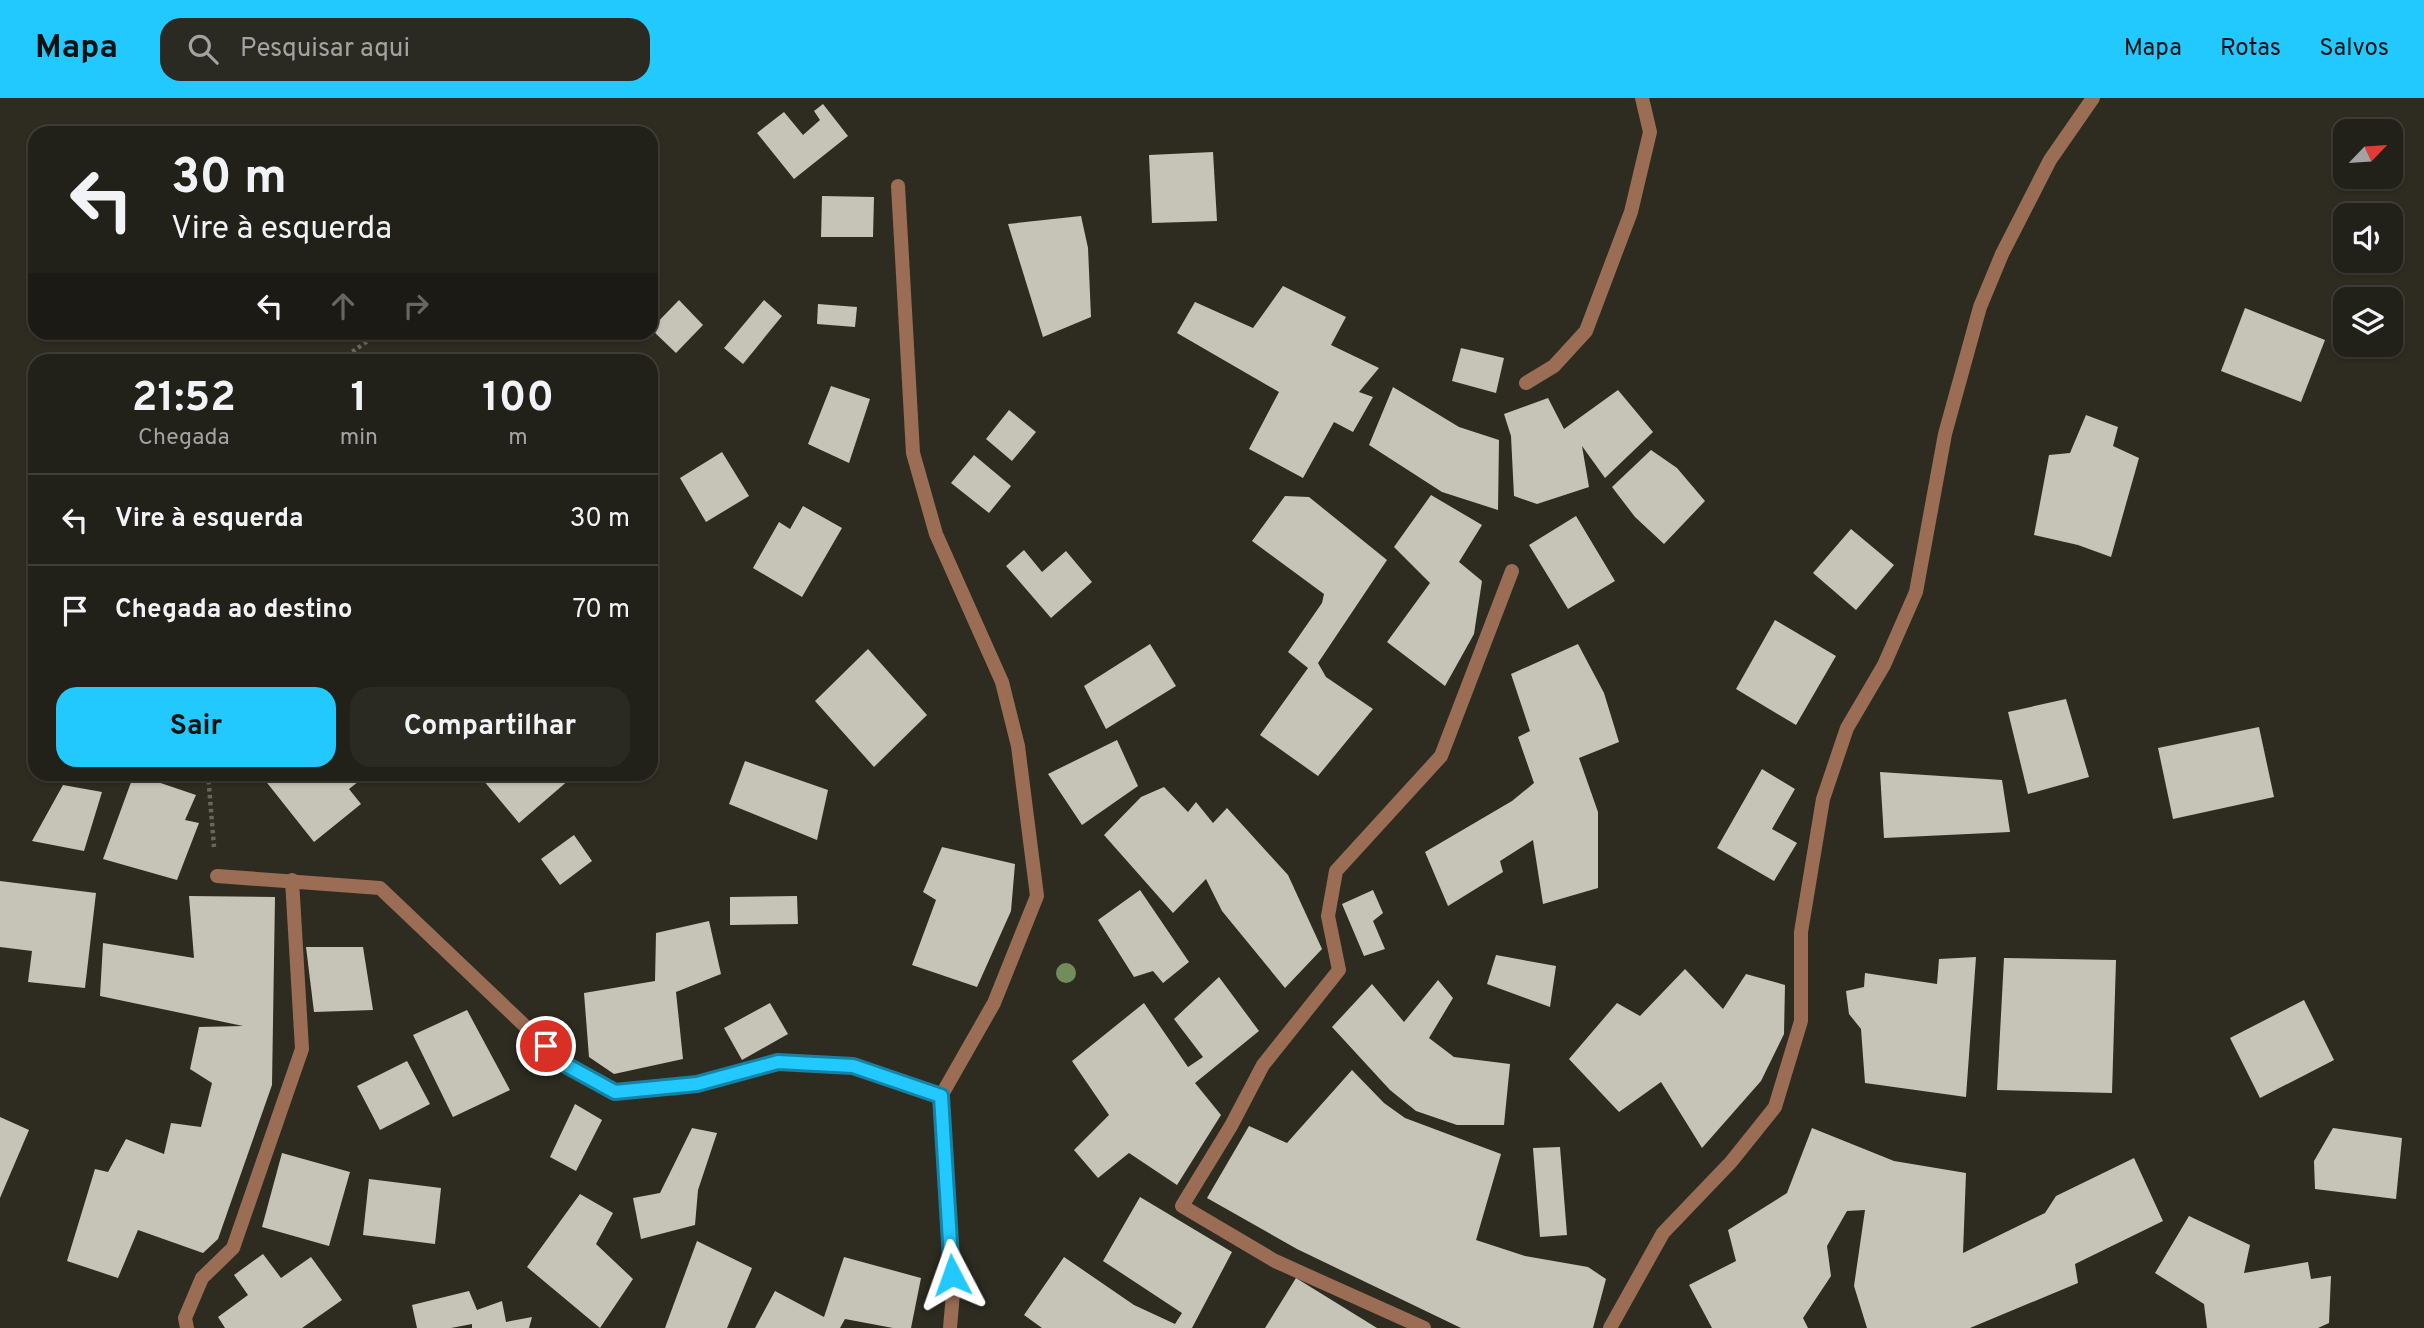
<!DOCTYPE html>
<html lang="pt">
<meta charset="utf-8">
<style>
:root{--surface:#222119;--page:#2a2922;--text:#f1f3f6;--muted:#a2a3a2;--line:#3f3e38;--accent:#22c9fe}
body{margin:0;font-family:Overpass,sans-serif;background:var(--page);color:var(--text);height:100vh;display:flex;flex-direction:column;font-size:26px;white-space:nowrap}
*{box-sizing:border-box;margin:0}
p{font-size:23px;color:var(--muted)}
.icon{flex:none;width:38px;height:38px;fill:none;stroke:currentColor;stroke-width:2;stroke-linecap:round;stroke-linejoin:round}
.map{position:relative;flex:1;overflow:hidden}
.panel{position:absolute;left:28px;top:256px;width:630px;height:427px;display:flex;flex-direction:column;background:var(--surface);border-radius:21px;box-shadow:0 2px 5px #0004,0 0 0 2px var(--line)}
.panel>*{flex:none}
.top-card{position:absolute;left:28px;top:28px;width:630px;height:214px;border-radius:21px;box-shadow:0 2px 5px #0004,0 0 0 2px var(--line);background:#222119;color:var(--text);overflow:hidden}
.needle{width:46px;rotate:65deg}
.fabs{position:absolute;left:2333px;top:21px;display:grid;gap:14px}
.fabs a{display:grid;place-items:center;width:70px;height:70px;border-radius:14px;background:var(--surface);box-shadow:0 2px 5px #0004,0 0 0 2px var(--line);font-size:35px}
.pin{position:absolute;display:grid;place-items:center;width:60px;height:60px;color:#fff;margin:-30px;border:4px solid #fff;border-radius:50%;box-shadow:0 2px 7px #0007}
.me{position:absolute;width:77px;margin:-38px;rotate:356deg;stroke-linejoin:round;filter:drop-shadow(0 0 5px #0008)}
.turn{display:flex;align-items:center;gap:24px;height:147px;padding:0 28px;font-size:32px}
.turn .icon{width:91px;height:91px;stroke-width:2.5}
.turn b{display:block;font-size:49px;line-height:60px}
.lanes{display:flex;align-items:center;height:66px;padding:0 28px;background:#0003;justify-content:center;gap:35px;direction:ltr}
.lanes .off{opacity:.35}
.eta{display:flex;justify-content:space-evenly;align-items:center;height:119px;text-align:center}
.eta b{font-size:42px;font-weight:700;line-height:49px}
.action{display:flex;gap:14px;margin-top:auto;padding:14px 28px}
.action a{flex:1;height:80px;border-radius:21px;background:var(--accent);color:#111;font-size:28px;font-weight:700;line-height:80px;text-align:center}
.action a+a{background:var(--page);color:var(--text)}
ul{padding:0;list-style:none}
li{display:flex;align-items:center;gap:21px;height:91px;padding:0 28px;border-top:2px solid var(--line)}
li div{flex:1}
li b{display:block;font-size:26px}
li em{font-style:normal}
header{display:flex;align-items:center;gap:42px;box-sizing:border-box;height:98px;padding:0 35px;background:var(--accent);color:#111}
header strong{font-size:33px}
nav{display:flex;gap:38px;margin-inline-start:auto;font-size:24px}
.search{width:490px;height:63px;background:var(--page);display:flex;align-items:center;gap:18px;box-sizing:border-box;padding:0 24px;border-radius:21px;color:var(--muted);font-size:26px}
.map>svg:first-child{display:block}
.building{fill:#c6c4b6}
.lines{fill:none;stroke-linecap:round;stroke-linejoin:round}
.path{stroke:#67655c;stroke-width:4.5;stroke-dasharray:3.5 3.5;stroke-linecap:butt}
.service{stroke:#9a6d54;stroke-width:14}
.minor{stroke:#9a6d54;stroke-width:14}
.tree{fill:#728d5b}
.route-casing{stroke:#1683a5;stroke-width:18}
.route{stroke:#22c9fe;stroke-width:12}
</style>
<header>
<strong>Mapa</strong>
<div class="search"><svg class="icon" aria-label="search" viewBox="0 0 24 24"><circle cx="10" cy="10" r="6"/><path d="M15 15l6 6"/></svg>Pesquisar aqui</div>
<nav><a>Mapa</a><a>Rotas</a><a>Salvos</a></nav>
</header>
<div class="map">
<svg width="2424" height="1230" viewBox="0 0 2424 1230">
<rect width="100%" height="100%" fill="#2e2c21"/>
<g class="building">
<polygon points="823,6 848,38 794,81 757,35 784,14 803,37 820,22 814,13"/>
<polygon points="1213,54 1217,123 1152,125 1149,57"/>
<polygon points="822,98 874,99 873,139 821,139"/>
<polygon points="1081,118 1088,150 1091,219 1043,239 1008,126"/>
<polygon points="1283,188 1346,219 1331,247 1379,270 1359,294 1373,299 1353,334 1334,324 1303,380 1249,351 1279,294 1177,235 1195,204 1253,230"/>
<polygon points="679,202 703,227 676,255 651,231"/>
<polygon points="764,202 782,218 743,266 724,250"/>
<polygon points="818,206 857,209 855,229 817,226"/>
<polygon points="2245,210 2325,242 2301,304 2221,273"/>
<polygon points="1461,250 1504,260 1496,295 1452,283"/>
<polygon points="831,288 870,301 849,365 808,346"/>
<polygon points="1393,289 1459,329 1499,342 1498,412 1442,394 1369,347"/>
<polygon points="1618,292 1653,334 1605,380 1582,348 1589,389 1537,406 1514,398 1511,338 1504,316 1548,300 1564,331"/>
<polygon points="1009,312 1036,334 1012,363 986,341"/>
<polygon points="2086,317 2118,329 2113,348 2139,360 2111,459 2078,447 2034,437 2049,357 2070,355"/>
<polygon points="1651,352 1677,370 1705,403 1664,446 1635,419 1612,389"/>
<polygon points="722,354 749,398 706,424 680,380"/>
<polygon points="974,357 1011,388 989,415 951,385"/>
<polygon points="1431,397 1482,427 1459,464 1482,483 1474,536 1445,588 1387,544 1430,485 1394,449"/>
<polygon points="1285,398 1309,399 1387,462 1318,565 1326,579 1373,611 1318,678 1260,637 1308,570 1288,554 1322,505 1324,496 1252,443"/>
<polygon points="803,408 842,430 802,499 753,470 779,424 790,431"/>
<polygon points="1576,418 1615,483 1568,511 1529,447"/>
<polygon points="1851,431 1894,467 1856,512 1813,475"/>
<polygon points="1024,452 1042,474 1066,453 1092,484 1051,520 1006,468"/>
<polygon points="1775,522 1836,558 1796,627 1736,591"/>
<polygon points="27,538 35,538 35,598 28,599"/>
<polygon points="1150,546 1176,588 1106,631 1084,588"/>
<polygon points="1578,546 1604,595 1619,644 1579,660 1598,714 1598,790 1543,806 1533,742 1500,763 1503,774 1448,808 1425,754 1512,703 1534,685 1518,639 1530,633 1511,576"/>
<polygon points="868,551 927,617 874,669 815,603"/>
<polygon points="2066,601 2089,679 2028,696 2008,614"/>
<polygon points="2259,629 2274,699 2173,721 2158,650"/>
<polygon points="1117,642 1138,688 1082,727 1048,676"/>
<polygon points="745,663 828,692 817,742 729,706"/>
<polygon points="1762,671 1795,691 1772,731 1797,745 1774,783 1717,750"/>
<polygon points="1880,674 2002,682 2010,734 1884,740"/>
<polygon points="134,676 196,697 185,722 199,725 177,782 103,761"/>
<polygon points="270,676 359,676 363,680 349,691 361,706 314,744 264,681"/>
<polygon points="478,676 565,676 570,681 519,725"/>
<polygon points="63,687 102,694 84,753 32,743"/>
<polygon points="1164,689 1188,714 1196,704 1213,725 1227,710 1288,777 1322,851 1285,890 1222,813 1206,781 1173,815 1104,737 1141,699"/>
<polygon points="574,737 592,763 560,787 541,761"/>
<polygon points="942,749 1015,766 1011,813 977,889 912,867 936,802 923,794"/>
<polygon points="0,783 96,795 85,890 28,884 32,853 0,849"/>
<polygon points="1140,792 1189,864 1163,885 1153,873 1134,879 1098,822"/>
<polygon points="1373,792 1383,815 1373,823 1385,851 1364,858 1342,806"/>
<polygon points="189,798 275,799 272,987 218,1141 203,1155 138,1132 118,1180 67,1163 95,1071 108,1074 126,1041 164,1056 171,1025 201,1029 212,985 190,971 199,929 243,928 100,898 103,845 194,860"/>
<polygon points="797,798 798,826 730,827 730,799"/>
<polygon points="709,823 721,876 676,894 683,961 614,976 589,959 584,895 655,883 656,835"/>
<polygon points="306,849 363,849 373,912 314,914"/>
<polygon points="1496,857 1556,868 1550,909 1487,886"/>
<polygon points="1976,859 1966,999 1865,985 1861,931 1849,916 1846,893 1864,889 1865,875 1937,886 1939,861"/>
<polygon points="2004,860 2116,862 2112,995 1997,992"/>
<polygon points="1685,871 1723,911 1746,876 1785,887 1784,936 1761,983 1702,1050 1661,984 1619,1014 1569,961 1617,905 1640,918"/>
<polygon points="1219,879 1259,933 1195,985 1221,1017 1177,1087 1129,1055 1098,1080 1074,1052 1109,1017 1072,963 1144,905 1188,969 1203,959 1174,921"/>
<polygon points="1438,882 1453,900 1429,940 1454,959 1510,966 1504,1027 1457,1027 1416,1013 1390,992 1332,929 1372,886 1404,924"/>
<polygon points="2304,902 2334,962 2260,1000 2230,940"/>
<polygon points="770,905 788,936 742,962 724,930"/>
<polygon points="467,912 510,992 453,1019 413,937"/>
<polygon points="407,963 430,1006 380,1032 357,988"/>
<polygon points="1352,972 1384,1005 1405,1020 1501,1056 1476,1142 1525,1158 1588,1169 1606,1181 1593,1230 1461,1230 1297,1151 1207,1100 1249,1028 1287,1045"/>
<polygon points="575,1006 602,1022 576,1073 550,1059"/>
<polygon points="0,1019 29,1032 0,1100"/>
<polygon points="692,1030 717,1035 698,1092 695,1127 641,1141 633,1100 660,1095"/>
<polygon points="1812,1030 1894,1063 1966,1075 1963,1155 2045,1115 2056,1098 2134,1060 2163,1123 2075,1166 2078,1185 1970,1230 1867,1230 1854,1188 1865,1112 1847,1113 1827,1148 1831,1178 1803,1220 1808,1230 1712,1230 1689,1187 1736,1163 1728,1132 1787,1095"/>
<polygon points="2333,1030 2402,1040 2396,1101 2315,1091 2314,1063"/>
<polygon points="1560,1049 1567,1137 1540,1139 1533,1050"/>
<polygon points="282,1055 350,1074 329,1148 262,1129"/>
<polygon points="369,1081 441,1090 435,1146 363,1137"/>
<polygon points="580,1096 613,1115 596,1146 633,1181 600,1230 527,1169"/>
<polygon points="1140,1099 1232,1154 1192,1230 1042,1230 1024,1217 1064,1159 1134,1207 1175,1226 1182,1215 1103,1163"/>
<polygon points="2189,1118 2250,1147 2244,1175 2308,1164 2311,1181 2331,1178 2329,1225 2318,1230 2207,1230 2204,1206 2155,1175"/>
<polygon points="697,1143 752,1170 727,1230 665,1230"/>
<polygon points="263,1156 281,1180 311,1159 342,1202 302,1230 225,1230 218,1219 248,1197 234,1177"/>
<polygon points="844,1159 921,1180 911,1230 893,1230 845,1221 840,1230 755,1230 775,1193 824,1219"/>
<polygon points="1296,1180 1377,1230 1265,1230"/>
<polygon points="469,1193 477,1212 502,1203 506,1224 532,1219 529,1230 472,1230 472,1226 451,1230 417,1230 412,1207"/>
</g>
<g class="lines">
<g class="path">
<polyline points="341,262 380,234"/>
<polyline points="208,676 214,749"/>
</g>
<g class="service">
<polyline points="1526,285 1554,268 1586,233 1631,114 1650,34 1642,0"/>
<polyline points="187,1230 185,1220 202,1180 233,1150 302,951 292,782"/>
<polyline points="1424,1230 1275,1163 1182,1108 1231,1028 1263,967 1339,872 1328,818 1336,773 1441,658 1512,473"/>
</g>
<g class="minor">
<polyline points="898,88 913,355 936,436 1002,584 1018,648 1037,798 994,905 941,998 953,1195 950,1230"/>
<polyline points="217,778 380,790 566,967 615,994 697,986 778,964 853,968 941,998"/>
<polyline points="1610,1230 1663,1135 1731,1064 1775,1009 1801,923 1801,834 1823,701 1847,630 1884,567 1916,494 1945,336 1980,209 2002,156 2050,62 2093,0"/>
</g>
</g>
<circle class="tree" cx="1066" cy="875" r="10"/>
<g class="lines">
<defs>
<polyline id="route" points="546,948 566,967 615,994 697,986 778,964 853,968 941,998 952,1177"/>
</defs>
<use href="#route" class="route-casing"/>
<use href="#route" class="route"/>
</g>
</svg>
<div class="fabs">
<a><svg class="needle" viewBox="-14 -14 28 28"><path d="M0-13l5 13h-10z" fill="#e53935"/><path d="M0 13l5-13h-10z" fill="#a2a3a2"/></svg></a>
<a><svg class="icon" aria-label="sound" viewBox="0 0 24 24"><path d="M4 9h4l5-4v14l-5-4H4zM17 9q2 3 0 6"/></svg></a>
<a><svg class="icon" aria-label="layers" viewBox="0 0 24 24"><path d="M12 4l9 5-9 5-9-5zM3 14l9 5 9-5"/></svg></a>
</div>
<div class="pin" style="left:546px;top:948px;background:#d93025"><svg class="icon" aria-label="arrive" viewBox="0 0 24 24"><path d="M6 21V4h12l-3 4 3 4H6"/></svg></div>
<svg class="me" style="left:952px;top:1177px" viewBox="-20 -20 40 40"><path d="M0-17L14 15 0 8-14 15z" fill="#22c9fe" stroke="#fff" stroke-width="4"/></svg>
<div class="top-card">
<div class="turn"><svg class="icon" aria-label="left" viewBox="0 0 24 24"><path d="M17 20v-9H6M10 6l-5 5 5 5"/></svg><div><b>30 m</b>Vire à esquerda</div></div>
<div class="lanes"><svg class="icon" aria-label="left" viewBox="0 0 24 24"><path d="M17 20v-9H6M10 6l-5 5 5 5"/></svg><svg class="icon off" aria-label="ahead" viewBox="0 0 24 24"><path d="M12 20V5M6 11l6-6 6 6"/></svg><svg class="icon off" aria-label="right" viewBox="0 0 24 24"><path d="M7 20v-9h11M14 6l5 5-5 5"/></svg></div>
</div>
<section class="panel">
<div class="eta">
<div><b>21:52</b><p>Chegada</p></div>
<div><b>1</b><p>min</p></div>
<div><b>100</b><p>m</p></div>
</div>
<ul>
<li><svg class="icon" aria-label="left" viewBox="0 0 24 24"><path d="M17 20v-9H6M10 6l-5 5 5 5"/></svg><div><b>Vire à esquerda</b></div><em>30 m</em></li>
<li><svg class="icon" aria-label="arrive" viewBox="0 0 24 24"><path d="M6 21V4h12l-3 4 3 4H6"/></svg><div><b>Chegada ao destino</b></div><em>70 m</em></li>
</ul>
<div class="action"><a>Sair</a><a>Compartilhar</a></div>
</section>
</div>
